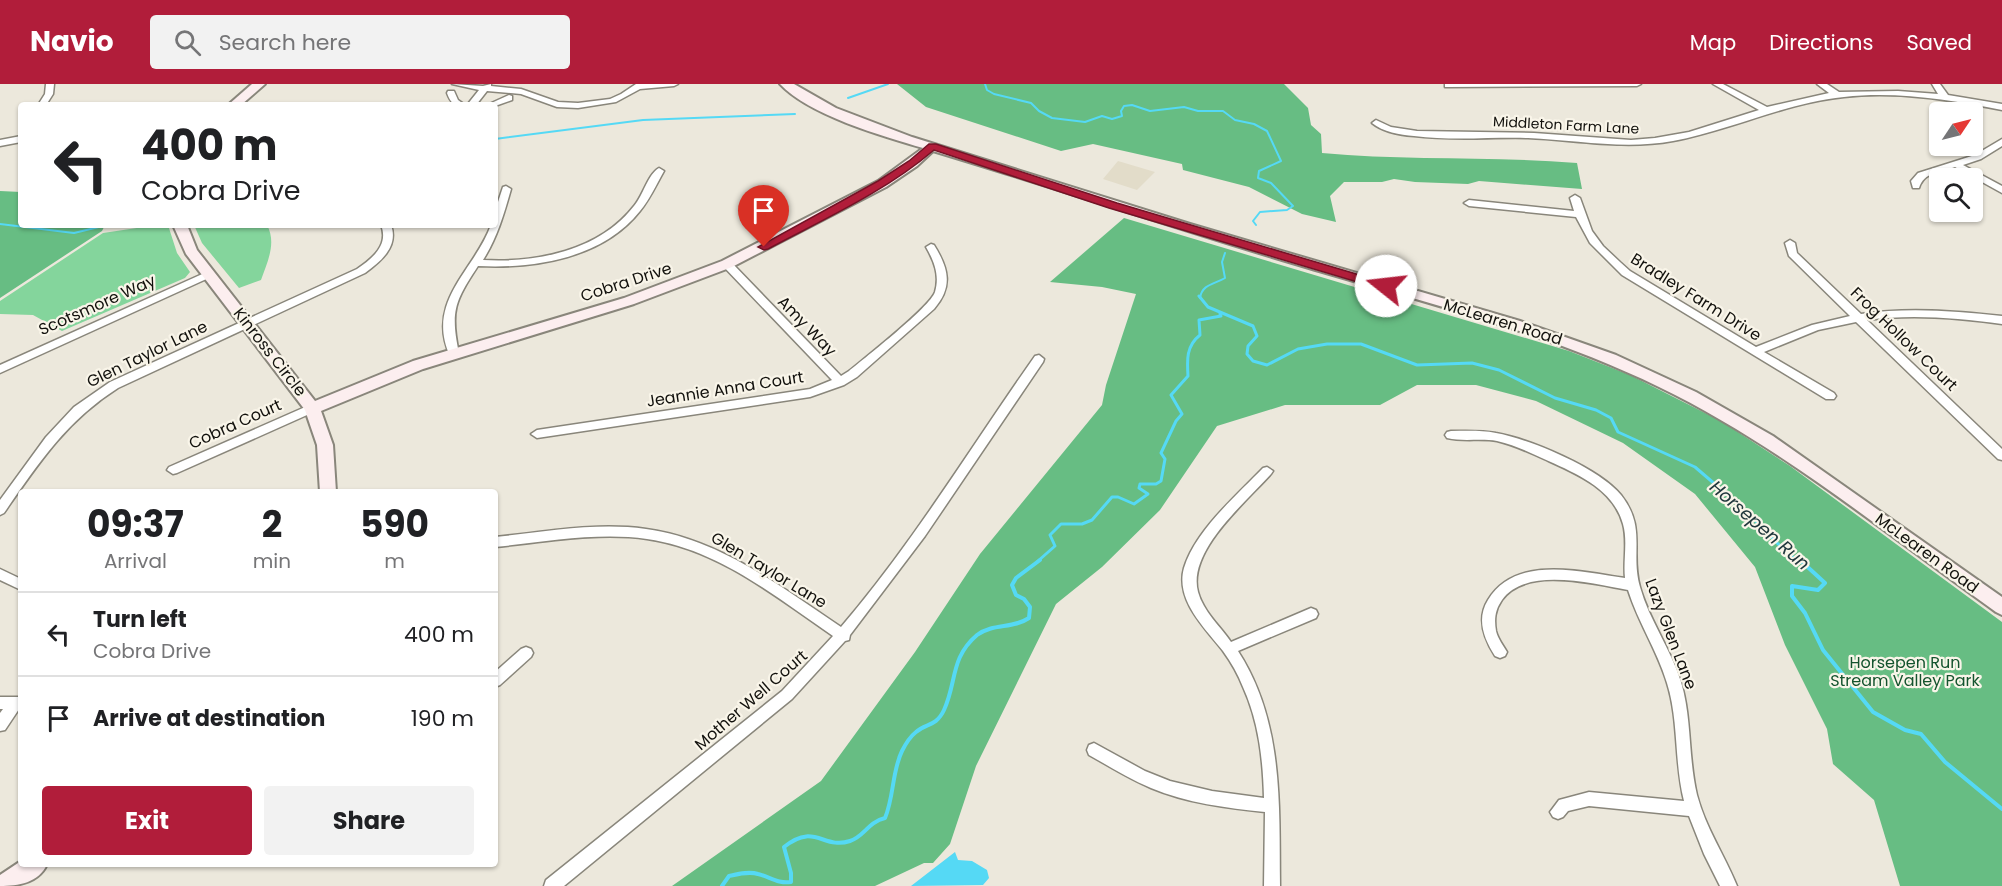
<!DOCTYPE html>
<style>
:root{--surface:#fff;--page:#f2f2f2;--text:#202124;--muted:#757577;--line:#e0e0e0;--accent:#b11d3a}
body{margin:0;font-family:Poppins,sans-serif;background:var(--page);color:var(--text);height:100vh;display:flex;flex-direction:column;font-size:22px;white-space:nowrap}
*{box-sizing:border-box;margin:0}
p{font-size:20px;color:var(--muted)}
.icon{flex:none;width:33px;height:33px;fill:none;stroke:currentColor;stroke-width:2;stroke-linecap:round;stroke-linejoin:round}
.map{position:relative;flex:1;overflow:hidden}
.details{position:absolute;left:18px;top:405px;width:480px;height:378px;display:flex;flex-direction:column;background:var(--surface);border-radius:6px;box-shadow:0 2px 4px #0004}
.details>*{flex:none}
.top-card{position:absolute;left:18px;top:18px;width:480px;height:126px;border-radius:6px;box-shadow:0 2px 4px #0004;background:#fff;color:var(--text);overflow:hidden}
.needle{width:39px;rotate:55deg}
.controls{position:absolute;left:1929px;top:18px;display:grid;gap:12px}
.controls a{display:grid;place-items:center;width:54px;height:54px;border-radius:6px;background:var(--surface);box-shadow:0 2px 4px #0004;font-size:30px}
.pin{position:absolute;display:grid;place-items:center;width:51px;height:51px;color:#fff;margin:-62px -26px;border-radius:50% 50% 50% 0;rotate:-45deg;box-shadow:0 0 6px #0007}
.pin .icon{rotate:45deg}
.me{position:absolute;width:66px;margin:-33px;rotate:286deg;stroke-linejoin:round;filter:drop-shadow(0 0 4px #0008)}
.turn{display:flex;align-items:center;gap:21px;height:126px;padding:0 24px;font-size:27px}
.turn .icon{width:78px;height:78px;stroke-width:2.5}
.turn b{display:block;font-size:42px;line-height:51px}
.eta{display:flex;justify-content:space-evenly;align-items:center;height:102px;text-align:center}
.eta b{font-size:36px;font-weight:700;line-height:42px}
.cta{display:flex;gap:12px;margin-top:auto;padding:12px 24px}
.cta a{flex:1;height:69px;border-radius:6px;background:var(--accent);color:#fff;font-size:24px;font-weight:700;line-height:69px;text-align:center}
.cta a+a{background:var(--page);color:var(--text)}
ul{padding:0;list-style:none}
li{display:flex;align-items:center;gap:18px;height:84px;padding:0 24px;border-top:2px solid var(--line)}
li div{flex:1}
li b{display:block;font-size:22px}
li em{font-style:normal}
header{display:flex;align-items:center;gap:36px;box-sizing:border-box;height:84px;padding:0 30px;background:var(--accent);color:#fff}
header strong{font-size:28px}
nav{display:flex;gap:33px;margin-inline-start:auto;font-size:21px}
.search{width:420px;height:54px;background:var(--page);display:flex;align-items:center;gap:15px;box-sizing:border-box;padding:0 21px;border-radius:6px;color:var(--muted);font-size:22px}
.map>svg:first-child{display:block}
.built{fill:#e2dcc9}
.green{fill:#84d59c}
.forest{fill:#67bd83}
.water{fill:#55d9f5}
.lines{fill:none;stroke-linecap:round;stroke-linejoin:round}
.stream-far2{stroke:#55d9f5;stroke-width:2}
.stream-far1{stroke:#55d9f5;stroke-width:3}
.stream{stroke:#55d9f5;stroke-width:4}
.street-casing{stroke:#89867b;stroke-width:3}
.secondary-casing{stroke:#89867b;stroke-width:4}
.street{fill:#fff;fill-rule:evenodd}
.secondary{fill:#fceeef;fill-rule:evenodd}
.route{fill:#b11d3a;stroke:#731326;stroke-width:1.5}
.labels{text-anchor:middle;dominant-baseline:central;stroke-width:4.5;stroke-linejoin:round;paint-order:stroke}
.far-street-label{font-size:14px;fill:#12110d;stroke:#f9f5e9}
.street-label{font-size:16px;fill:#12110d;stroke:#f9f5e9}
.park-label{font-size:16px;fill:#14542e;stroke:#f9f5e9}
.water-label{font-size:18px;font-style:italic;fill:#21383d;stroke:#f9f5e9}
</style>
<header>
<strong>Navio</strong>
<div class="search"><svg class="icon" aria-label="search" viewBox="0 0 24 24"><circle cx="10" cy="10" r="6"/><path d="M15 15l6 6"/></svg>Search here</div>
<nav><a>Map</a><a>Directions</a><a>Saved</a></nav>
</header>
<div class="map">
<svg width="2002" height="802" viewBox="0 0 2002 802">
<rect width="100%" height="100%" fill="#ece8dc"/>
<polygon class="built" points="1118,77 1155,88 1137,106 1103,95"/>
<g class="green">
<polygon points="157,141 168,141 177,169 190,188 185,194 62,247 33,231 0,230 0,217 103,149"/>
<path d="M194,141H267C277,159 267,179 261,196L239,204L202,159Z"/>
</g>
<g class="forest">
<path d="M897,0H1284L1308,24L1311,41L1321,50L1322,69C1407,77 1492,72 1577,79L1582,105L1479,97L1468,100L1415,98L1394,95L1382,98H1344L1330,112L1336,138L1302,130L1249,103L1183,86L1182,80L1093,60L1061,67L926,23Z"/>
<polygon points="0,107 21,108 21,141 105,141 102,147 0,214"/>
<polygon points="1124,134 1569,267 1630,291 1721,337 1790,382 2002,538 2002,802 1900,802 1874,716 1833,680 1827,645 1785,561 1755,483 1695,410 1623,359 1536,317 1476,301 1417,301 1380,321 1285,321 1217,342 1160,426 1102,483 1056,520 976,682 950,760 933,779 924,779 875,802 672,802 821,697 915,568 980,470 1102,321 1106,301 1136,210 1102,203 1050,198"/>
</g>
<polygon class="water" points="955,768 958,776 972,777 987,786 989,794 983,801 911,802"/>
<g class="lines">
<g class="stream-far2">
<polyline points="985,0 987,6 994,10 1031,19 1039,27 1052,34 1085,38 1102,32 1112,35 1122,32 1121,27 1124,22 1132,21 1150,27 1184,23 1198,27 1223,27 1235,36 1254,40 1267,47 1281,77 1259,87 1258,94 1271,99 1293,122 1287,126 1260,128 1253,137 1256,141"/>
<polyline points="848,14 888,0"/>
<polyline points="495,55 643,36 795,30"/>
<polyline points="0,140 74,149 107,141"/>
<path d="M1200,214C1202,200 1215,200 1225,194L1222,178L1225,169"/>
</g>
<g class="stream-far1">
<polyline points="1199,212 1208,223 1253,242 1257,252 1248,262 1247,270 1253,277 1267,281 1298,265 1327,260 1361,260 1417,281 1472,279 1499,286 1555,314 1596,326 1611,334 1618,348 1695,383 1745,426 1789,471 1802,477"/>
<path d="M1038,477L1055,462L1050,451L1061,440H1082L1092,436L1112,413H1118L1134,420L1148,410L1139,404L1140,400H1156L1161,397L1165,375L1161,369L1176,337L1182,330L1171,311L1188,292C1187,276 1186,262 1200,251L1199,236L1221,232L1220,230"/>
</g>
<g class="stream">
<polyline points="1800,476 1825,499 1818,506 1792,502 1792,512 1805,529 1823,566 1873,628 1905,646 1921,650 1945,678 2002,725"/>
<path d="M722,802L729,792C738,790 749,787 758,790C770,793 778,800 791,798V789L784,763C815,738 823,766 850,757C864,753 868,738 885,734C894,713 892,687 902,667C905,661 911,652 916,648C926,639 936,643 944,626C957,598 950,574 977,551C993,539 1013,545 1029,534L1030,523L1024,515L1016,511L1012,501L1016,494L1040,476"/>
</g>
<defs>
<g id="street">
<polygon points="46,0 54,0 53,10 46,21 38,21 45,10"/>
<polygon points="452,0 483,2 491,0 491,2 521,5 558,18 578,19 610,15 621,10 636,0 678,0 674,2 640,5 616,18 578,24 557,23 521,10 487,7 476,21 467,21 479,6"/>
<polygon points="1445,0 1641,0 1637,2 1448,3 1445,3"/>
<path d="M1713,0H1723L1767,23L1829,9L1817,0H1827L1839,8L1898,7L1938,10L1932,0H1940L1948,11L2002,20V26C1950,16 1897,7 1844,13C1785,19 1731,46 1673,57C1624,66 1576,56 1528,54C1490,53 1452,57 1414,52C1400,51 1383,48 1372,39L1376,36L1391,43L1417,47L1534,49L1631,56L1655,54L1689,48L1759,26Z"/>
<path d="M448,7H454L458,16L465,21C454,21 451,20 447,9Z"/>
<polygon points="509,11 512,12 512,16 495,22 487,21"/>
<polygon points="21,52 21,58 0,62 0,56"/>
<path d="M2002,55V62L1981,75L1963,81L2002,102V109L1955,83C1940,88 1924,88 1919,104H1913L1911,97L1918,89L1975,71Z"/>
<path d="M659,84L664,87C656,101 650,115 640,127C603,174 535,185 478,182C455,217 450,227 459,269L454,273L450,272C425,217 475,186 491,141H495V127L503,103L506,102L511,105C504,130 497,154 483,176C536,179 599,167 634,122C643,112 648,90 659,84Z"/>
<path d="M1575,111L1580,114L1592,147L1603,162L1620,178L1630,187L1756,263L1812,241L1850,232L1789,172L1785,159L1790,156L1795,159L1797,169L1861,230C1908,223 1955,227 2002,232V240C1957,234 1912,230 1867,236L2002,365V376L1998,375L1856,238L1818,246L1764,268L1834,309L1836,312L1834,315H1826L1622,191L1590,159L1576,133L1469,122L1464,119L1469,116L1574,127L1570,114Z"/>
<path d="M381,141H391C399,163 380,178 365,189L118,304C66,337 38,380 4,429L0,431V416L46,353L74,323L110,298L357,185C373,174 389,161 381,141Z"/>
<path d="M931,160L934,161C949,185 953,203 934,225L857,293L844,301L810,313L537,354L531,350L537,346L810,305L832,296L723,182V178H731L841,292L849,287C866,273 930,223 935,208C940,191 934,177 926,163Z"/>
<polygon points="209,187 213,188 213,192 0,289 0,281"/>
<path d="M1039,271L1044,275L1043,278L925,452L850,551L849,556L845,557L792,615L564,802H544L546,796L782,607L833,552C776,513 718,465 647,455C597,448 545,458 495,463V453C545,448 596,438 646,445C720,455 781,503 841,543C913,459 971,363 1035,272Z"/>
<polygon points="312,320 318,324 316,327 177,389 173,390 167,386 169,383"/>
<path d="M1451,347C1466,347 1481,346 1496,349C1530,355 1599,384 1621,411C1647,444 1630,468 1640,503C1649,536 1671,565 1681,598C1692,635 1688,674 1697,711C1706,745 1724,770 1737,802H1720L1704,770L1689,732L1589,722L1568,727L1563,733L1558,735L1553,733L1550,728L1559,716L1589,708L1684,717C1674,678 1679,637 1667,599C1657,566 1638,538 1628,506C1593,500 1526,482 1502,516C1495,526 1494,535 1496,547C1498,555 1503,561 1507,568L1505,572L1500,574L1495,572C1484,555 1476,535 1488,516C1516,470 1581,488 1625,494C1623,477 1628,457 1623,440C1613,404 1575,389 1544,375C1529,368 1514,361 1497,357C1481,354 1463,358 1447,354L1445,351L1447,348Z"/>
<path d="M1267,383L1273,387L1271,390C1246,418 1187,467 1198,508C1203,527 1220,542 1231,558L1311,524L1316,526L1318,530L1316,534L1238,567C1284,638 1279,721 1280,802H1264L1265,728C1226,724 1187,719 1151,704C1129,695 1109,682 1089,671L1087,666L1089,661L1094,659L1145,687L1170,697L1212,707L1264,714C1263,676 1259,638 1243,603C1238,590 1231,578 1223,567C1205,544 1175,516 1184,484C1195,447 1237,411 1263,384Z"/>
<polygon points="0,485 21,495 21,506 0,496"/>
<polygon points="526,563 531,565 533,569 531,573 500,601 495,603 495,588 521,565"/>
<polygon points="0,613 21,613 21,625 19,625 5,646 0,647 0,629 3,625 0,625"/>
</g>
<g id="secondary">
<polygon points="252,0 265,0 241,21 228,21"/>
<path d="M780,0H794L836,24L912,53L1190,140L1520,237L1616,271L1696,308L1773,352L2002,513V531L1996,528C1886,450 1781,362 1659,303C1548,249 1427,219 1309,184C1183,147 1059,105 933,67L917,82L886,103L732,183L634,220L423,285L321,327L333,361L336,408H320L317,361L305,326L186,170L173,141H187L197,166L315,317L413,277L624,214L722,177L878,97L923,64C882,52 809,31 780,0Z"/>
<path d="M21,777V780H47C39,799 18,802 0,802V791Z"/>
</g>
</defs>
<use href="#street" class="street-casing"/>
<use href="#secondary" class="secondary-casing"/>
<use href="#street" class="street"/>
<use href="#secondary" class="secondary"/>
</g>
<path class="route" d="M929,60H936L1117,119L1390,200L1391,202L1386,206L1381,205L1109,124L934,66C885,108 824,135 768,165L764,166L758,163L878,97L909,77Z"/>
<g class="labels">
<g class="far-street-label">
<text transform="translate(1566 41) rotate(3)">Middleton Farm Lane</text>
</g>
<g class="street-label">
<text transform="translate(626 198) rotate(-18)">Cobra Drive</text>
<text transform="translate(1696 213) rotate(32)">Bradley Farm Drive</text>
<text transform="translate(97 221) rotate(-24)">Scotsmore Way</text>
<text transform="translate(1503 238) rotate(17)">McLearen Road</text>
<text transform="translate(807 242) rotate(46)">Amy Way</text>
<text transform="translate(1904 255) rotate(44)">Frog Hollow Court</text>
<text transform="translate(270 268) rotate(52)">Kinross Circle</text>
<text transform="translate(147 270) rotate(-26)">Glen Taylor Lane</text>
<text transform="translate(725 305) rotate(-9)">Jeannie Anna Court</text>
<text transform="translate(235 340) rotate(-24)">Cobra Court</text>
<text transform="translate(1927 469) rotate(36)">McLearen Road</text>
<text transform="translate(769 486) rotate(31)">Glen Taylor Lane</text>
<text transform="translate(1671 550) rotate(69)">Lazy Glen Lane</text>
<text transform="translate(751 616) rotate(-41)">Mother Well Court</text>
</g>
<g class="park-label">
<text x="1905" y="578">Horsepen Run<tspan x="1905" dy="18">Stream Valley Park</tspan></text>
</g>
<g class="water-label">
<text transform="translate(1760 441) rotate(41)">Horsepen Run</text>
</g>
</g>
</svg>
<div class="controls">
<a><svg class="needle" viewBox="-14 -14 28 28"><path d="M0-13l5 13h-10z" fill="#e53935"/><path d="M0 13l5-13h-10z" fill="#757577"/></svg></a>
<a><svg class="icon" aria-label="search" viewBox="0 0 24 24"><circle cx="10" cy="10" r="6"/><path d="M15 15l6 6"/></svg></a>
</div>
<div class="pin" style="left:764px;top:163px;background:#d93025"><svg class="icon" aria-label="arrive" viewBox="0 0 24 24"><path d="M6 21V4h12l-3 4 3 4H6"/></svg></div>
<svg class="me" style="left:1386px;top:202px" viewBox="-20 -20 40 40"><circle r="19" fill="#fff"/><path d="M0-13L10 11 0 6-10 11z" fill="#b11d3a"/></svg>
<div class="top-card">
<div class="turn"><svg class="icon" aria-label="left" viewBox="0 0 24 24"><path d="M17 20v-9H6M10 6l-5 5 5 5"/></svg><div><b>400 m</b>Cobra Drive</div></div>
</div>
<section class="details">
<div class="eta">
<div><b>09:37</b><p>Arrival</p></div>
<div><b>2</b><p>min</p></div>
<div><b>590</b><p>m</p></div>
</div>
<ul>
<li><svg class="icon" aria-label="left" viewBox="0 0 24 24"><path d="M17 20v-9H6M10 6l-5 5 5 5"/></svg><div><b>Turn left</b><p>Cobra Drive</p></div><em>400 m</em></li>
<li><svg class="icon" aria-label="arrive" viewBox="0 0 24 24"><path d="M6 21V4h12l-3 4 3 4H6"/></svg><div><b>Arrive at destination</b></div><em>190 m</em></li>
</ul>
<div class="cta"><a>Exit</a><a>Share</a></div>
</section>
</div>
